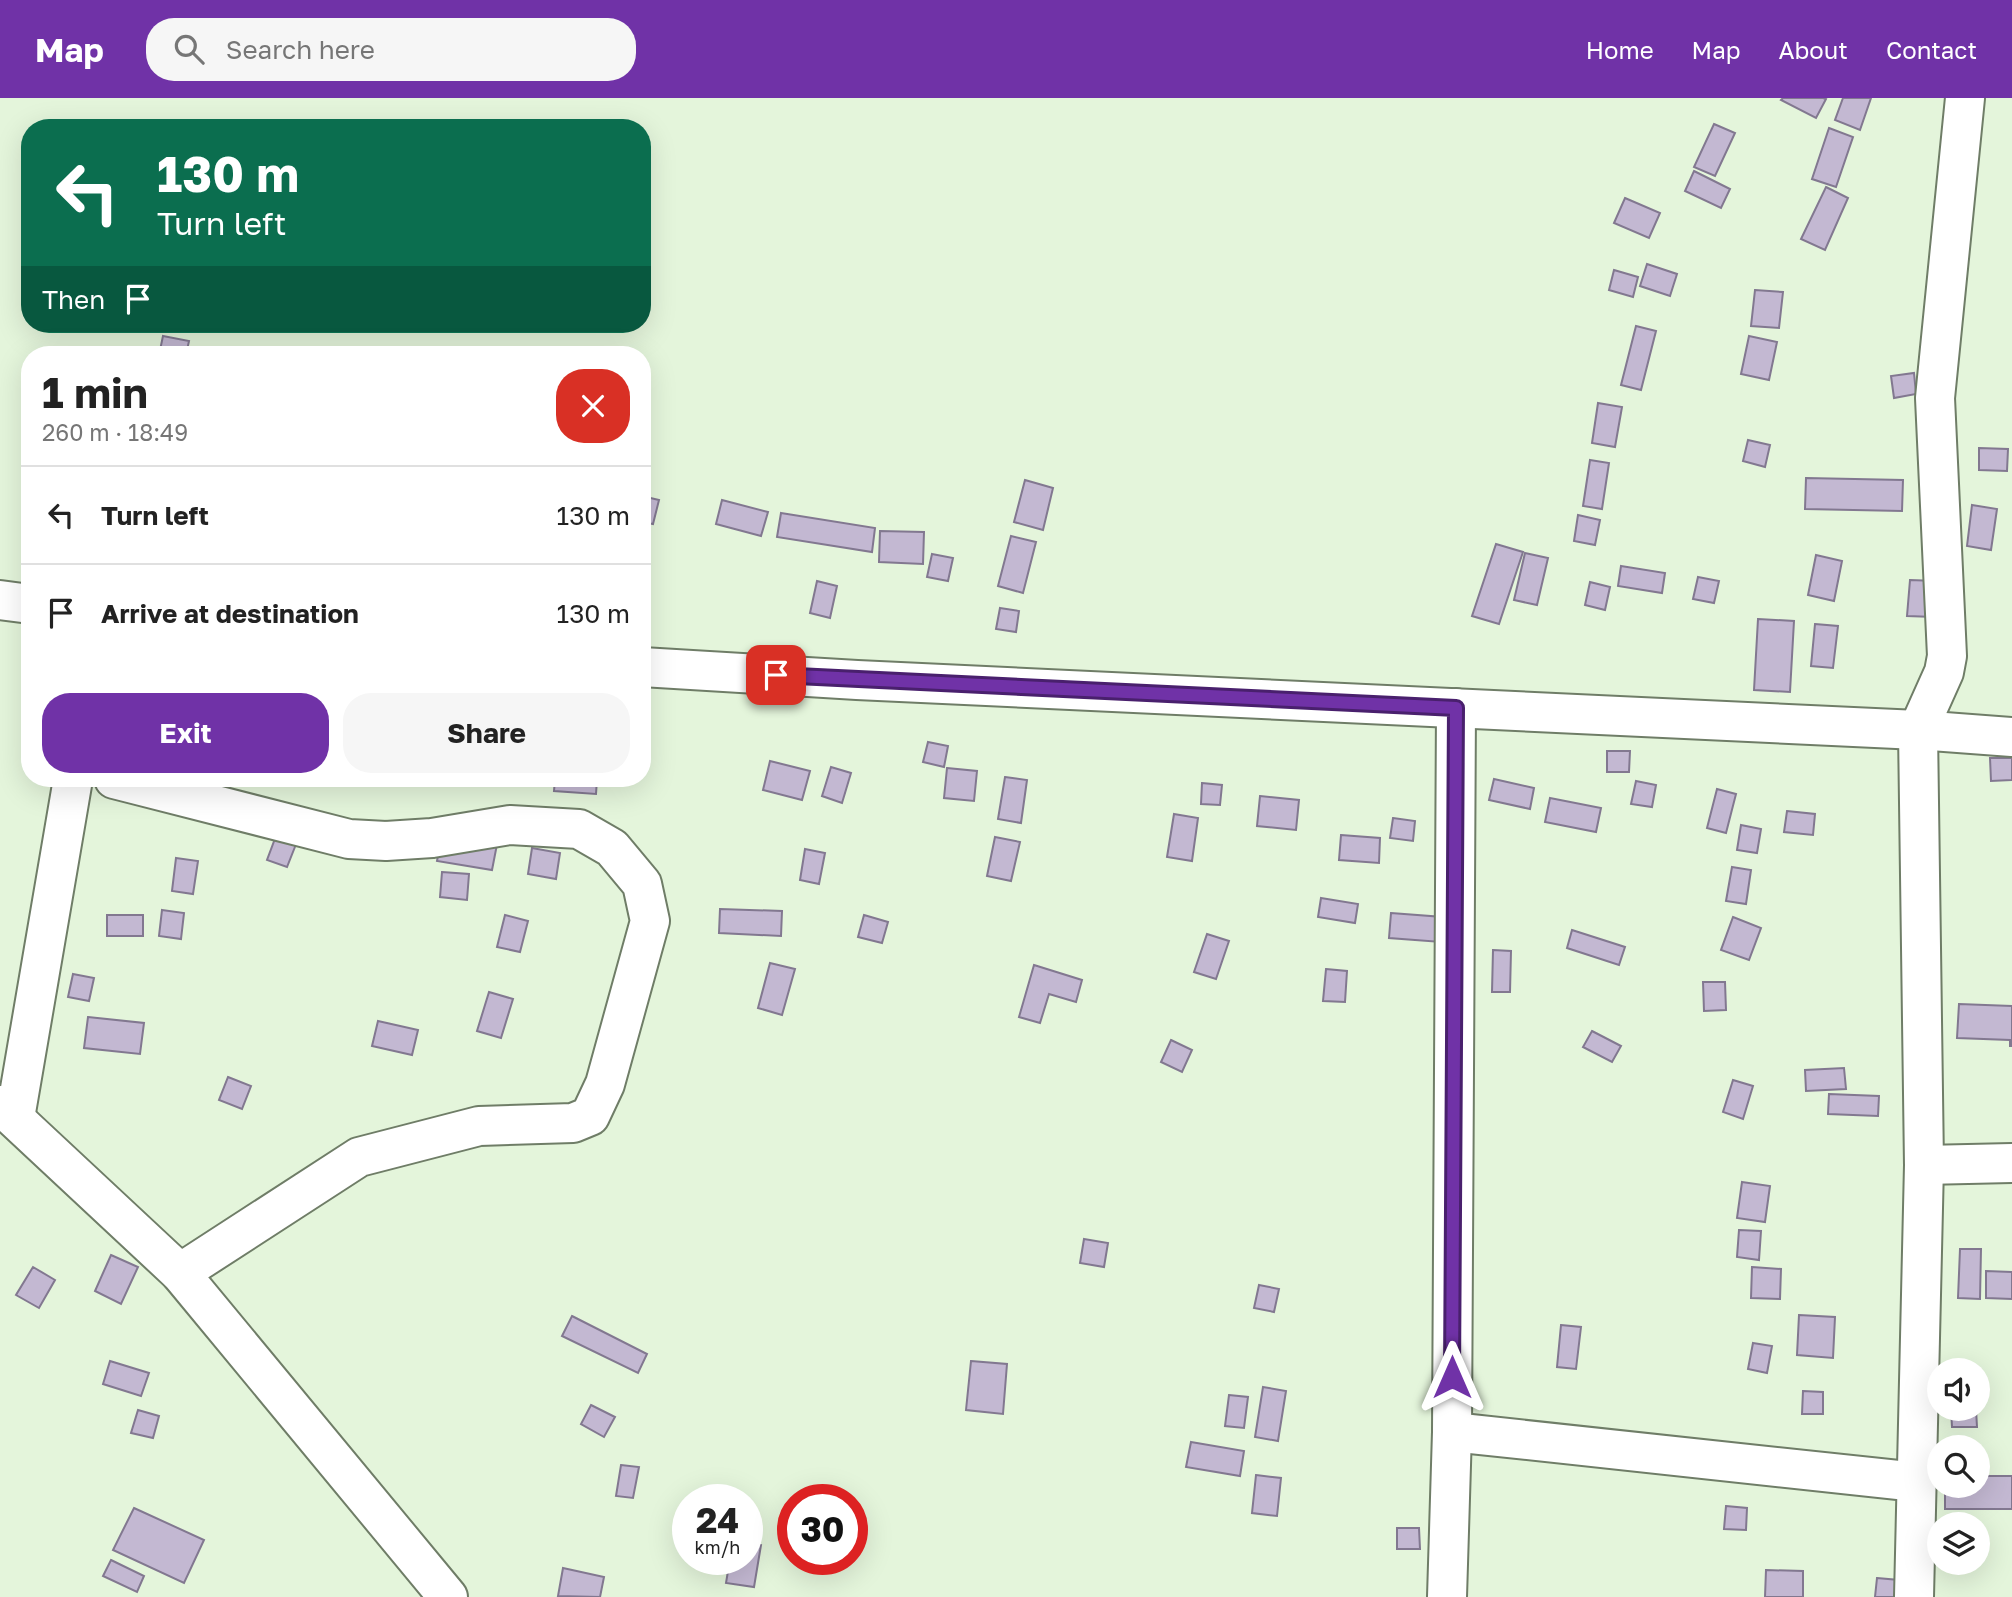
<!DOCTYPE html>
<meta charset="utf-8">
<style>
:root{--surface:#fff;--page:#f6f6f6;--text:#222;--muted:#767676;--line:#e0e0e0;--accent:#7032a7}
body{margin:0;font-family:"Golos Text",sans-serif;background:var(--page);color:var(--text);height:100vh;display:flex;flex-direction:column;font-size:26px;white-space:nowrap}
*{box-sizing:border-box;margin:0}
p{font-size:23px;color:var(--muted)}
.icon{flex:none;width:38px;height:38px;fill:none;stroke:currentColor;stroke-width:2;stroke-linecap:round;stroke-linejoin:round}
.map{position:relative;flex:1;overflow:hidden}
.side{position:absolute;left:21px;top:248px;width:630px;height:441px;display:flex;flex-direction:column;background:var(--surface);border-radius:28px;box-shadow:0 7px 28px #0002}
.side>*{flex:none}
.banner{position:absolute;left:21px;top:21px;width:630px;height:214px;border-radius:28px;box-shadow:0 7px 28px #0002;background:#0b6e4f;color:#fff;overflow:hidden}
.tools{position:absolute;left:1927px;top:1260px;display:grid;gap:14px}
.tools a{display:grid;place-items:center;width:63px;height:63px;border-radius:50%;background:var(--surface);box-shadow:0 7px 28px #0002;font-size:35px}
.speed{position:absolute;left:672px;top:1386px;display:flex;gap:14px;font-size:35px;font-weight:700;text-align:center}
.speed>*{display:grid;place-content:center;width:91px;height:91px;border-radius:50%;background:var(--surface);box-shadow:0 7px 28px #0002;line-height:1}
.speed small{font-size:18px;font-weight:400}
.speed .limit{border:10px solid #d22;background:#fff;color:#111}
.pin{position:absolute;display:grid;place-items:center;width:60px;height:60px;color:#fff;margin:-30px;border-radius:14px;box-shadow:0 4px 10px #0006}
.me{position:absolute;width:77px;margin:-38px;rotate:0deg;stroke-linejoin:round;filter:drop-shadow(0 0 5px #0008)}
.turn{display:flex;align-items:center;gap:24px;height:147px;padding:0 21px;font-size:32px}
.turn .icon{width:91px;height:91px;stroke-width:2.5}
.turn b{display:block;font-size:49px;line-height:60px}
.then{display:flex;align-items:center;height:66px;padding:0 21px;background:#0003;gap:14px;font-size:26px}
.round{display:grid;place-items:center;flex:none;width:74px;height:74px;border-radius:28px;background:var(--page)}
.head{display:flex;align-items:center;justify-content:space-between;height:119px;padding:0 21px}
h1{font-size:42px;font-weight:700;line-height:52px}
.primary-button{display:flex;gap:14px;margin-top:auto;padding:14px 21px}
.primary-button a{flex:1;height:80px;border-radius:28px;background:var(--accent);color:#fff;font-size:28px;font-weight:700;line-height:80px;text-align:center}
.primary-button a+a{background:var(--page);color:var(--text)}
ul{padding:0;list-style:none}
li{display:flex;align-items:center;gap:21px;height:98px;padding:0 21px;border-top:2px solid var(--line)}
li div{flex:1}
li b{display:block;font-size:26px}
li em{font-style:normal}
header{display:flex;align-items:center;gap:42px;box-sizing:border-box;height:98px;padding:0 35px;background:var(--accent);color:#fff}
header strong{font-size:33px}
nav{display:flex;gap:38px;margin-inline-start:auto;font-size:24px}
.search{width:490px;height:63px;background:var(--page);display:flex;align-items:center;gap:18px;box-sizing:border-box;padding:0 24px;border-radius:28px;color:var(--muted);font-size:26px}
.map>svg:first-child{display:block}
.building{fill:#c3b8d2;stroke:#827890;stroke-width:2}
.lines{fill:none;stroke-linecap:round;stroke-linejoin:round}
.minor-casing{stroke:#6f7d67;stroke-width:42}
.minor{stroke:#fff;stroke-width:38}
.route-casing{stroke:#49206d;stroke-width:18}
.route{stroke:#7032a7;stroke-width:12}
</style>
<header>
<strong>Map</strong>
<div class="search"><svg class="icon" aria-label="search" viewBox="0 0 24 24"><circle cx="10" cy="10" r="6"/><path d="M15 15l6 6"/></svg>Search here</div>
<nav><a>Home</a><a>Map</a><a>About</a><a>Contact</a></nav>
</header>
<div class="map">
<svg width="2012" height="1499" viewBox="0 0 2012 1499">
<rect width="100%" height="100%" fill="#e4f5db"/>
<g class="building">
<polygon points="1783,0 1823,0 1826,1 1816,20 1781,2"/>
<polygon points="1843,0 1871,0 1860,32 1835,22"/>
<polygon points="1714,26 1735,35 1715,78 1694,69"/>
<polygon points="1829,30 1853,39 1836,89 1812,81"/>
<polygon points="1694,73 1730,91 1721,110 1685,93"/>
<polygon points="1826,89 1848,100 1825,152 1801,141"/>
<polygon points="1625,100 1660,115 1649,140 1614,125"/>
<polygon points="1647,166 1677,176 1670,198 1640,188"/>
<polygon points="1614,172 1638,179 1633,199 1609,192"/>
<polygon points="1755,192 1783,194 1779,230 1751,228"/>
<polygon points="1636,228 1656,233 1641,292 1621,287"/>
<polygon points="163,238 189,243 186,257 159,257"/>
<polygon points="1749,238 1777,244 1769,282 1741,276"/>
<polygon points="1914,275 1916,296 1894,300 1891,278"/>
<polygon points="1598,305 1622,309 1615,349 1592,345"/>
<polygon points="1748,342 1770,347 1765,369 1743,363"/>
<polygon points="1979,350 2008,351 2007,373 1979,372"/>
<polygon points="1590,362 1609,365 1602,411 1583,408"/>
<polygon points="1806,380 1903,382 1902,413 1805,411"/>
<polygon points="1025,382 1053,390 1043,432 1014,424"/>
<polygon points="642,398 659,402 653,426 642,424"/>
<polygon points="722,402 768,414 761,438 716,426"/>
<polygon points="1972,407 1997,411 1991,452 1967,448"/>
<polygon points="781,415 875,430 872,454 777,439"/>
<polygon points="1578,417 1600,422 1595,447 1574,443"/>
<polygon points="880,433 924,434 923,466 879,464"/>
<polygon points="1011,438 1036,444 1023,495 998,488"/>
<polygon points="1496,446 1523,454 1499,526 1472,518"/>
<polygon points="1525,455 1548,460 1537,507 1514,502"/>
<polygon points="932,456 953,460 948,483 927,479"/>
<polygon points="1816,457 1842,463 1834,503 1808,497"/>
<polygon points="1621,468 1665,475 1662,495 1618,488"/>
<polygon points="1698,479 1719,483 1714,505 1693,501"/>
<polygon points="1910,482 1936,483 1934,519 1907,518"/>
<polygon points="817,483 837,488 830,520 810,515"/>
<polygon points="1590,484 1610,489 1605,512 1585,507"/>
<polygon points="1000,510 1019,513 1016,534 996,531"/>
<polygon points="1758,521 1794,523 1790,594 1754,592"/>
<polygon points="1815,526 1838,528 1833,570 1811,568"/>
<polygon points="928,644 948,648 944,669 923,664"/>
<polygon points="1607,653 1630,653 1629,674 1607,674"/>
<polygon points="1990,660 2012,660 2012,682 1991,683"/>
<polygon points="770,663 810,673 802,702 763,692"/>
<polygon points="831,669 851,675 842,705 822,698"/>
<polygon points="947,670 977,673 974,703 944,700"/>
<polygon points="1005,679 1027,682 1021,725 998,721"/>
<polygon points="555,681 597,681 596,696 554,693"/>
<polygon points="1494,681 1534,690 1530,711 1489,702"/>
<polygon points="1636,683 1656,687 1652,709 1631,706"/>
<polygon points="1202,685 1222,687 1220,707 1201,706"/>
<polygon points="1717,691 1736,696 1726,735 1707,730"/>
<polygon points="1260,698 1299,702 1296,732 1257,728"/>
<polygon points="1550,700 1601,710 1596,734 1545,724"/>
<polygon points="1787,713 1815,716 1813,737 1784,734"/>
<polygon points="1174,716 1198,720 1192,763 1167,759"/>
<polygon points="1393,720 1415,723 1413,743 1390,740"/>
<polygon points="306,721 287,769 267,762 279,730"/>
<polygon points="1741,727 1761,731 1757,755 1737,752"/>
<polygon points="499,736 492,772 437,763 441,741"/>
<polygon points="1341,737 1380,740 1379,765 1339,762"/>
<polygon points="995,739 1020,744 1011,783 987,778"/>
<polygon points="532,750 560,755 556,781 528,776"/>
<polygon points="805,751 825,755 819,786 800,782"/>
<polygon points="176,760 198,763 193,796 172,793"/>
<polygon points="1732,769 1751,772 1746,806 1726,803"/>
<polygon points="442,774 469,776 467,802 440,799"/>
<polygon points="1321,800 1358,806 1355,825 1318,819"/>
<polygon points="720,811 782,813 781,838 719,835"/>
<polygon points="162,812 184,815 181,841 159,838"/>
<polygon points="1391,815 1443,819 1441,844 1389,840"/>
<rect x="107" y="817" width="36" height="21"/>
<polygon points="505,817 528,823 520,854 497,849"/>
<polygon points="864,817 888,824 882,845 858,839"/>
<polygon points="1733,819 1761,830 1749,862 1721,852"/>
<polygon points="1572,832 1625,849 1619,867 1567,850"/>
<polygon points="1207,836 1229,843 1216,881 1194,874"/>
<polygon points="1493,852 1511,853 1510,894 1492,894"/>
<polygon points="770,865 795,871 782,917 758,910"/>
<polygon points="1034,867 1082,882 1076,904 1049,896 1040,925 1019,919"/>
<polygon points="1326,871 1347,873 1345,904 1323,903"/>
<polygon points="73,876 94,880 89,903 68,899"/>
<polygon points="1703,884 1725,884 1726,912 1704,913"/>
<polygon points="489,894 513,901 501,940 477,933"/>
<polygon points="1959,906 2012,908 2012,948 2010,948 2010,942 1957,940"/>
<polygon points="88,919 144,925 140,956 84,950"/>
<polygon points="378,923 418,932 412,957 372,948"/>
<polygon points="1592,933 1621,948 1612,964 1583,949"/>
<polygon points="1171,942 1192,952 1182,974 1161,964"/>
<polygon points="1844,970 1846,991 1806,993 1805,972"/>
<polygon points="228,979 251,988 242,1011 219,1002"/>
<polygon points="1733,982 1753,988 1743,1021 1723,1014"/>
<polygon points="1829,996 1879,998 1878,1018 1828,1016"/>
<polygon points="1742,1084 1770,1088 1765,1124 1737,1120"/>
<polygon points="1739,1132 1761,1133 1759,1162 1737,1159"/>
<polygon points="1084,1141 1108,1145 1104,1169 1080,1165"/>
<polygon points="1960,1151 1981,1151 1980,1201 1958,1200"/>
<polygon points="111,1157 138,1169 121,1206 95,1193"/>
<polygon points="33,1169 55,1182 39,1210 16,1197"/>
<polygon points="1752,1169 1781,1171 1780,1201 1751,1200"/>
<polygon points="1986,1173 2012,1174 2012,1201 1986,1200"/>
<polygon points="1259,1187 1279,1191 1274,1214 1254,1210"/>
<polygon points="1799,1217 1835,1219 1833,1260 1797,1257"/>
<polygon points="572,1218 647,1256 638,1275 562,1238"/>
<polygon points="1561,1227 1581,1229 1576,1271 1557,1269"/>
<polygon points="1753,1245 1772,1248 1767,1275 1748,1271"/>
<polygon points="110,1263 149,1275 141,1298 103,1286"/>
<polygon points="971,1263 1007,1266 1003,1316 966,1312"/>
<polygon points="1263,1289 1286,1293 1278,1343 1255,1339"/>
<polygon points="1803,1293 1823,1294 1823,1316 1802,1316"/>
<polygon points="1229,1297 1248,1299 1244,1330 1225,1328"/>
<polygon points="591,1307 615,1319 604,1339 581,1326"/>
<polygon points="1951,1311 1976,1311 1977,1329 1952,1329"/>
<polygon points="138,1312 159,1318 153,1340 131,1335"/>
<polygon points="1191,1344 1244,1353 1240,1378 1186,1369"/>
<polygon points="621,1367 639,1369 633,1400 616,1398"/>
<polygon points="1256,1377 1281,1380 1277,1418 1252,1415"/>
<polygon points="1978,1378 2012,1378 2012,1411 1945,1411 1945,1388 1978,1388"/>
<polygon points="1726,1408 1747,1410 1746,1432 1724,1431"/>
<polygon points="134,1410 204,1442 184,1485 113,1452"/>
<polygon points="1397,1430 1419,1430 1420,1451 1397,1451"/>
<polygon points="747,1445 761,1447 754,1489 726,1485 730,1461 747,1461"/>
<polygon points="111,1462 144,1478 137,1494 103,1478"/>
<polygon points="563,1470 604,1479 600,1499 558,1498"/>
<polygon points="1766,1472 1803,1473 1803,1499 1765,1499"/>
<polygon points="1877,1480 1899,1482 1898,1499 1875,1499"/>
</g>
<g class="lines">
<defs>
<g id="minor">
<polyline points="0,502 30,506"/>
<polyline points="642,569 857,582 1918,632 2012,639"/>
<polyline points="114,681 349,741 386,743 432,740 510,727 579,731 612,750 642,786 650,823 605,986 590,1018 573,1025 479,1028 359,1059 180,1175"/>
<polyline points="0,1007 180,1175 448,1499"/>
<polyline points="15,1020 73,681"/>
<polyline points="1924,1067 2012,1065"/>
<polyline points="1452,1334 1917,1384"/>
<polyline points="1447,1499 1452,1334 1456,610"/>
<polyline points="1914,1499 1924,1067 1918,632 1944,574 1947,558 1935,300 1965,0"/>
</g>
</defs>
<use href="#minor" class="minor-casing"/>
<use href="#minor" class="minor"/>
</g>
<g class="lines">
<defs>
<polyline id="route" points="776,577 1456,610 1452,1279"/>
</defs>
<use href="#route" class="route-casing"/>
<use href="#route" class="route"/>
</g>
</svg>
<div class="tools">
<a><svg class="icon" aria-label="sound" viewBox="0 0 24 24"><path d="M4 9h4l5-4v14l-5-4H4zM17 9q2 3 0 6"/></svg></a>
<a><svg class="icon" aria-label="search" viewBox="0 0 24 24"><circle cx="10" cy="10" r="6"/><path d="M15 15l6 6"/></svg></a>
<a><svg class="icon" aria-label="layers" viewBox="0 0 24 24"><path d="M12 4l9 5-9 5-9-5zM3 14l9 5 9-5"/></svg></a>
</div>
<div class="speed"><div>24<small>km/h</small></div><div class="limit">30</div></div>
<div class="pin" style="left:776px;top:577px;background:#d93025"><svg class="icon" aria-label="arrive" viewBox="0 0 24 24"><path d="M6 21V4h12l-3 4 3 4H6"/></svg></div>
<svg class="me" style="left:1452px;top:1279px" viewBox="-20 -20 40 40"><path d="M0-17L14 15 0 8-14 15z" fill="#7032a7" stroke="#fff" stroke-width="4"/></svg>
<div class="banner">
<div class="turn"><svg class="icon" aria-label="left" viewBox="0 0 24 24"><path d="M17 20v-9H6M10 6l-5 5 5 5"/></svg><div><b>130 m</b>Turn left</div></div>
<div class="then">Then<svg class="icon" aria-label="arrive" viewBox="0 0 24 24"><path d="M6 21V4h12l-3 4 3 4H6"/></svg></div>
</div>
<section class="side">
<div class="head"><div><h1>1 min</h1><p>260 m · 18:49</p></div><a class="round" style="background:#d93025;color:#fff"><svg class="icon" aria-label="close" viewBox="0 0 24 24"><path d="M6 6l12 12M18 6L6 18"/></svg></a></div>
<ul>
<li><svg class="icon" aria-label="left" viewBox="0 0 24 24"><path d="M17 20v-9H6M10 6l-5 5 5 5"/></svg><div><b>Turn left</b></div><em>130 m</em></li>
<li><svg class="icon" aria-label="arrive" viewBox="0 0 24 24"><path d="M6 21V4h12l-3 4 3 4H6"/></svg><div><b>Arrive at destination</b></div><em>130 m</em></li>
</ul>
<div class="primary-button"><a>Exit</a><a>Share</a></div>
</section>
</div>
